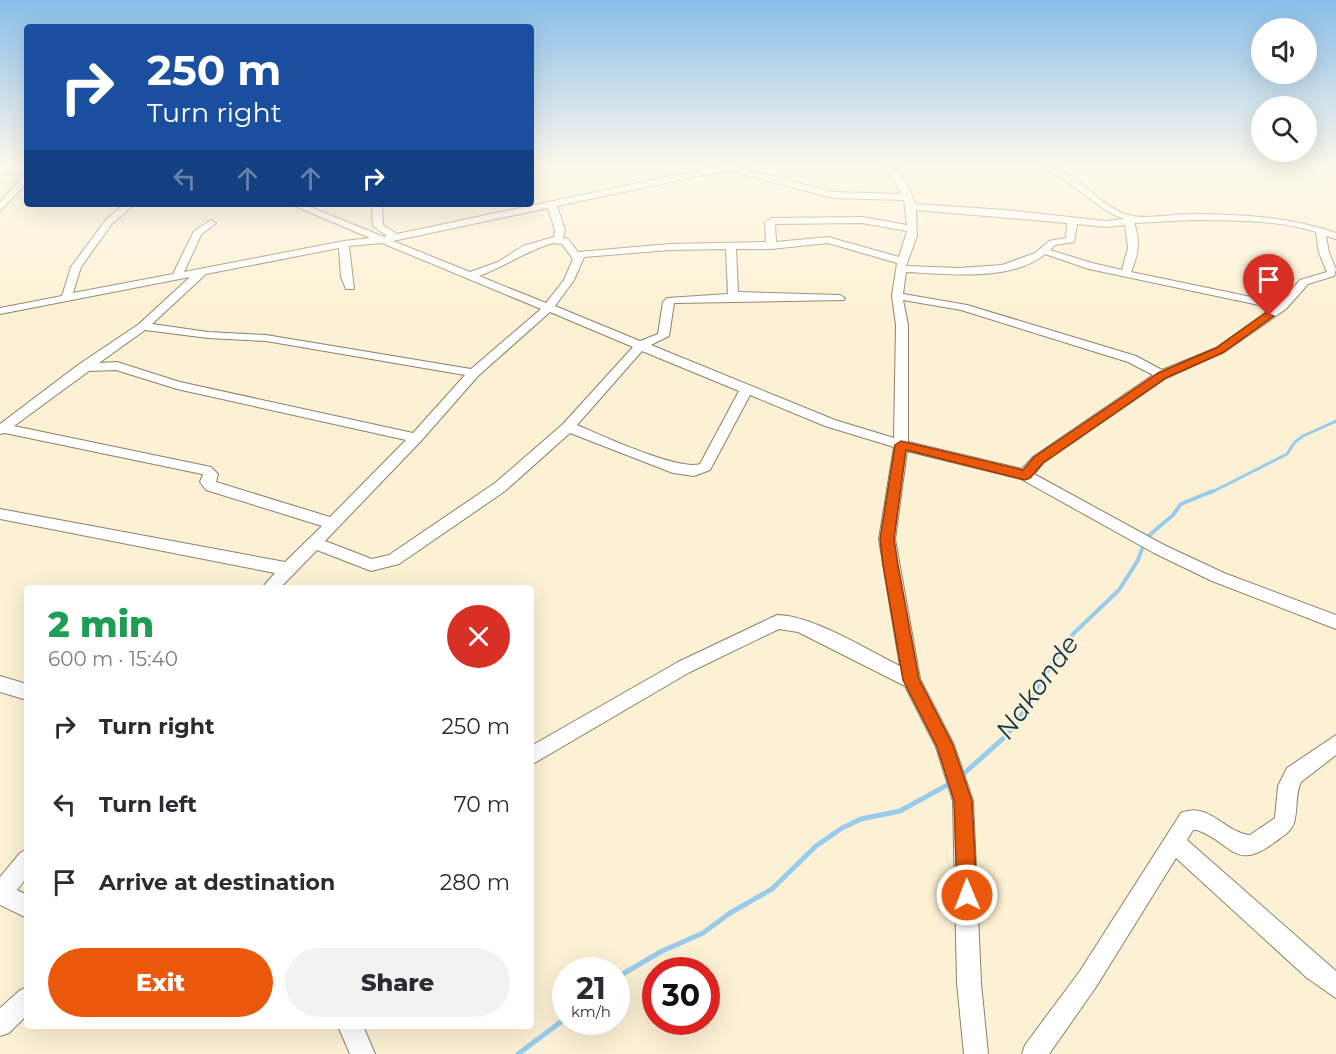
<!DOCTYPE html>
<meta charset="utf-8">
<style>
:root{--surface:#fff;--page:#f2f2f3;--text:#2b2b33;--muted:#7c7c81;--accent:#ea580c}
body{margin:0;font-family:Montserrat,sans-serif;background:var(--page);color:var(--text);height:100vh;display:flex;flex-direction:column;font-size:22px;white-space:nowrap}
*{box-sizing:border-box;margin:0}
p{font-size:20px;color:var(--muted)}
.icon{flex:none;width:33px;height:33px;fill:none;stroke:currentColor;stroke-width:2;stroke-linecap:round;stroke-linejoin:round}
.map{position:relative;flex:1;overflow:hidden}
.panel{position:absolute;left:24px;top:585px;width:510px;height:444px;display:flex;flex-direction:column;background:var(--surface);border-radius:6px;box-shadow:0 6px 24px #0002}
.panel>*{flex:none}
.hud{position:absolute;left:24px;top:24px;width:510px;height:183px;border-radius:6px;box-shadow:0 6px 24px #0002;background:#1a4fa0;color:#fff;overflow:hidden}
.controls{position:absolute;left:1251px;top:18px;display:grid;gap:12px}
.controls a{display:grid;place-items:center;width:66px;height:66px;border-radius:50%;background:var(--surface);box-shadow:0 6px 24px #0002;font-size:30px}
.speed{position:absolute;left:552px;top:957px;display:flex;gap:12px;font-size:30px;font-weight:700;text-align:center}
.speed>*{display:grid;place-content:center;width:78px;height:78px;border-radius:50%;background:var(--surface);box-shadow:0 6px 24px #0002;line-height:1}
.speed small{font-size:15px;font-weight:400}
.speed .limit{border:9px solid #d22;background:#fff;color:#111}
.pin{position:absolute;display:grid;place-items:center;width:51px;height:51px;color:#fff;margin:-62px -26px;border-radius:50% 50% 50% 0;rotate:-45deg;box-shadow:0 0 6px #0007}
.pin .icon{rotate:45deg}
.me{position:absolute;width:66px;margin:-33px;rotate:359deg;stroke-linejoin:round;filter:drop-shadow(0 0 4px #0008)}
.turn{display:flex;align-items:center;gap:21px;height:126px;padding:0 24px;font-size:27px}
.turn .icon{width:78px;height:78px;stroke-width:2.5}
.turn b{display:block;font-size:42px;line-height:51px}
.lanes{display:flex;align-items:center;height:57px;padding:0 24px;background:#0003;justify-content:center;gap:30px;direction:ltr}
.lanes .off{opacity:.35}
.round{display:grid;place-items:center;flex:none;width:63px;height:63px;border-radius:32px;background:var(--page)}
.summary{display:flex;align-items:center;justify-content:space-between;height:102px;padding:0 24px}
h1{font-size:36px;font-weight:800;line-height:45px;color:#1e9e55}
.cta{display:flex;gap:12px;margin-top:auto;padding:12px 24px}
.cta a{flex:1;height:69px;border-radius:36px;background:var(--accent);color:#fff;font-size:24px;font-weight:800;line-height:69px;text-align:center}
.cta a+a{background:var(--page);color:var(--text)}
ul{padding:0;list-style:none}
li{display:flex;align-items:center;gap:18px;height:78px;padding:0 24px}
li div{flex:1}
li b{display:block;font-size:22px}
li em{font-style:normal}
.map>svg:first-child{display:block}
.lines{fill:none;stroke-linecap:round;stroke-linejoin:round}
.stream-far2{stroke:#98cced;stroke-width:3}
.stream-far1{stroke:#98cced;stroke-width:4}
.stream{stroke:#98cced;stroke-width:5}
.street-casing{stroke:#8b8167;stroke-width:2}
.street{fill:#fff;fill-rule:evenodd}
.route{fill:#ea580c;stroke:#983908;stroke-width:1.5}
.labels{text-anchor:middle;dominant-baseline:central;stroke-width:4.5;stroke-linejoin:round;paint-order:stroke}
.near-water-label{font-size:26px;font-style:italic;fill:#0d384f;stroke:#fcf1d4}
</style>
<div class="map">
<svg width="1336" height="1054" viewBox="0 0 1336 1054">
<rect width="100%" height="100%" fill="#fcf1d4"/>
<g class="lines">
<polyline class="stream-far2" points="1210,493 1287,454 1295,442 1303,436 1336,421"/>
<polyline class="stream-far1" points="1005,736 1013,728 1050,667 1074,633 1119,590 1138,560 1146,538 1173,515 1181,504 1213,491"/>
<g class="stream">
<polyline points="960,777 1007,735"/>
<polyline points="616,978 662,951 703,933 730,913 772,889 816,846 842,828 861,819 900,811 951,783"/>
<polyline points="518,1054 566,1018"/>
</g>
<defs>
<g id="street">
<path d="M728,164H746L738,167L833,192L902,194L884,164H893L909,188L915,204L1006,210L1106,221L1124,219L1108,212L1063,179L1037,164C1075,164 1096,208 1132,216C1148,219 1174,214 1192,214C1241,214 1290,217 1336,233V239L1326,236L1329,253L1336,269L1334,276L1308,284L1286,309L1224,352L1166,378L1043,463L1034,474L1164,545L1224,573L1336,615V629L1212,581L1154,553L1021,479L907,451L895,539L920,679L954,745L973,801L981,983L988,1054H964L957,983L953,801L936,747L905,686L798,632L779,629L690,672L531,765V746L678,662L777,615C812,615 867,650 900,666L879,539L894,447L825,426L750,395L710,470L694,476L673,473L570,433L505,491L399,564L371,571L317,550L280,588H262L275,573L0,519V509L285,562L322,526L206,490L200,482L203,475L202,474L5,433L0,434V424L78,365L139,324L190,277L0,314V308L62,296L71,267L105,221L124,204H134L111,225L81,267L73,293L173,274L194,231L211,220L216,223L201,235L184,272L344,241L370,238L290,204H303L384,237L387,236L373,226L372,204H382L383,225L397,234ZM727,170L833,198L904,200L907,225L862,217L772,218L765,222L766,242L670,244L578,252L568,239L563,238L565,230L557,206ZM548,208L555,230L554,237L523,246L498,262L470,272L393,241ZM916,210L1067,223L1066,238L1049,241L1035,253L1002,265L960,268L906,266L917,236ZM1193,220C1233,221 1277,219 1316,232L1319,253L1327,272L1300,280L1280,303L1131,272C1138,256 1141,240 1134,223ZM862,223L907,231L899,257L828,237L776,242L775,224ZM1077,224L1106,227L1125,225L1128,248L1122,270L1092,263L1050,250L1055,245L1074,242ZM382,243L541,309L471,369L266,335L208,332L152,324L206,274L339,248L341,277L346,289H354L349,246ZM553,243L562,244L573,259L564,280L546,303L479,276C506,266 526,251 553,243ZM828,243L897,263L892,296L896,325L894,438L835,420L651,345L669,336L674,303L844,300L845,298L840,295L738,292L736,249H771ZM726,249L728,294L667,298L663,302L658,334L640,341L555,306L574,280L584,257L670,250ZM1045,254L1089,269L1273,308L1216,348L1162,370L1136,356L967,305L903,294L906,272C946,274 1012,282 1045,254ZM903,300L961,310L1128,362L1153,375L1033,457L1022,469L908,442V325ZM550,312L633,347L563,424L495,483L389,555L372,559L325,541L421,441L478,376ZM145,330L208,338L266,341L465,375L413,433L180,382L117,362L99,363ZM642,351L739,391L700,464C678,471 601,435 577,425ZM116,370L177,389L406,440L330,517L216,482L218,474L211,467L14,426L89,371Z"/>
<polygon points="1328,164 1336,164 1336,168 1329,166"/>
<polygon points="0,174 23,177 27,175 27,183 0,211 0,202 19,182 0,180"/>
<polygon points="0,676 27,684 27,700 0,692"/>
<path d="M1336,735V755L1301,782C1295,794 1298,809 1294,823C1290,833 1283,836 1275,842C1234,873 1232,842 1197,830H1193L1187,840L1336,971V998L1307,978L1176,858L1096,987L1049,1054H1022L1025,1045L1080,971L1181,813C1209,801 1225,833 1250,835L1275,818L1278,786L1287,768Z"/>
<polygon points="27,849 27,877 17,890 27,895 27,918 0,905 0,877 20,853"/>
<polygon points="27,987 27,1015 9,1033 0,1036 0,1008 19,991"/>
<polygon points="338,1026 363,1026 375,1054 350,1054"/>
</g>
</defs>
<use href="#street" class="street-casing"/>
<use href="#street" class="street"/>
</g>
<linearGradient id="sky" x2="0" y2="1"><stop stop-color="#88beea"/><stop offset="0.53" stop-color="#fef9ec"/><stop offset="1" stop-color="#fef9ec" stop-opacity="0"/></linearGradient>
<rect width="1336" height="312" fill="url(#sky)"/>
<polygon class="route" points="1265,313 1274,316 1224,352 1166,378 1043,463 1030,478 1025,480 906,450 894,539 898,565 919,679 953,745 972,801 977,895 974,902 967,905 960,902 957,895 954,801 937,747 903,680 883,565 880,539 895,445 901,441 1023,470 1034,457 1158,373 1216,348"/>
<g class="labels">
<g class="near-water-label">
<text transform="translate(1037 687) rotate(-54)">Nakonde</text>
</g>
</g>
</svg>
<div class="controls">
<a><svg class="icon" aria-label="sound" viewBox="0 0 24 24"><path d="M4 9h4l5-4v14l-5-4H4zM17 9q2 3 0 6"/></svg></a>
<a><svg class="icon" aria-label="search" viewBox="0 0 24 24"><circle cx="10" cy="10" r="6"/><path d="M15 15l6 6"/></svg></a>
</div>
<div class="speed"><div>21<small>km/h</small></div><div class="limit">30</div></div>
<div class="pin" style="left:1269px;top:316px;background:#d93025"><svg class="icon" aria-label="arrive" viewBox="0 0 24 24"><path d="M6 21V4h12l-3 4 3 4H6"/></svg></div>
<svg class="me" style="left:967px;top:895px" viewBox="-20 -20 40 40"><circle r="17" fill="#ea580c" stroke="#fff" stroke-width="3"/><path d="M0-11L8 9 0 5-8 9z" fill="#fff"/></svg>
<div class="hud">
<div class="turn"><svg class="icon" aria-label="right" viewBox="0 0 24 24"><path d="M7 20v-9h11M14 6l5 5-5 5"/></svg><div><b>250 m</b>Turn right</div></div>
<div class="lanes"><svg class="icon off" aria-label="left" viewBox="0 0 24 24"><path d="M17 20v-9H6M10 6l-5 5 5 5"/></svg><svg class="icon off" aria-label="ahead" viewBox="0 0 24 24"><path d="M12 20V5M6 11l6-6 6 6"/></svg><svg class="icon off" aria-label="ahead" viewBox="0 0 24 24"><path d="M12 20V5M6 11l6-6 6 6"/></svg><svg class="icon" aria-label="right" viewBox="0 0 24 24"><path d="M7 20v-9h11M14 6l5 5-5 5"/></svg></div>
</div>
<section class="panel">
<div class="summary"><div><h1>2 min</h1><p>600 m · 15:40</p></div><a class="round" style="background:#d93025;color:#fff"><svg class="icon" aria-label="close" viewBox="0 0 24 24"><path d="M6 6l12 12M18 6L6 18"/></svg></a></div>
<ul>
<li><svg class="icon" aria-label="right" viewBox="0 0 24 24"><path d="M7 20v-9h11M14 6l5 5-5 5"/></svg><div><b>Turn right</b></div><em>250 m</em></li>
<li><svg class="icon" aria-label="left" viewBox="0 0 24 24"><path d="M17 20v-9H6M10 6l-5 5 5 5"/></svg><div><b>Turn left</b></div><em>70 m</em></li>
<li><svg class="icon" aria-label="arrive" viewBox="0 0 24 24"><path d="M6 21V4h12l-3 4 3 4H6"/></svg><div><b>Arrive at destination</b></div><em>280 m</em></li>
</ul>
<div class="cta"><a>Exit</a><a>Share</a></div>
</section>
</div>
